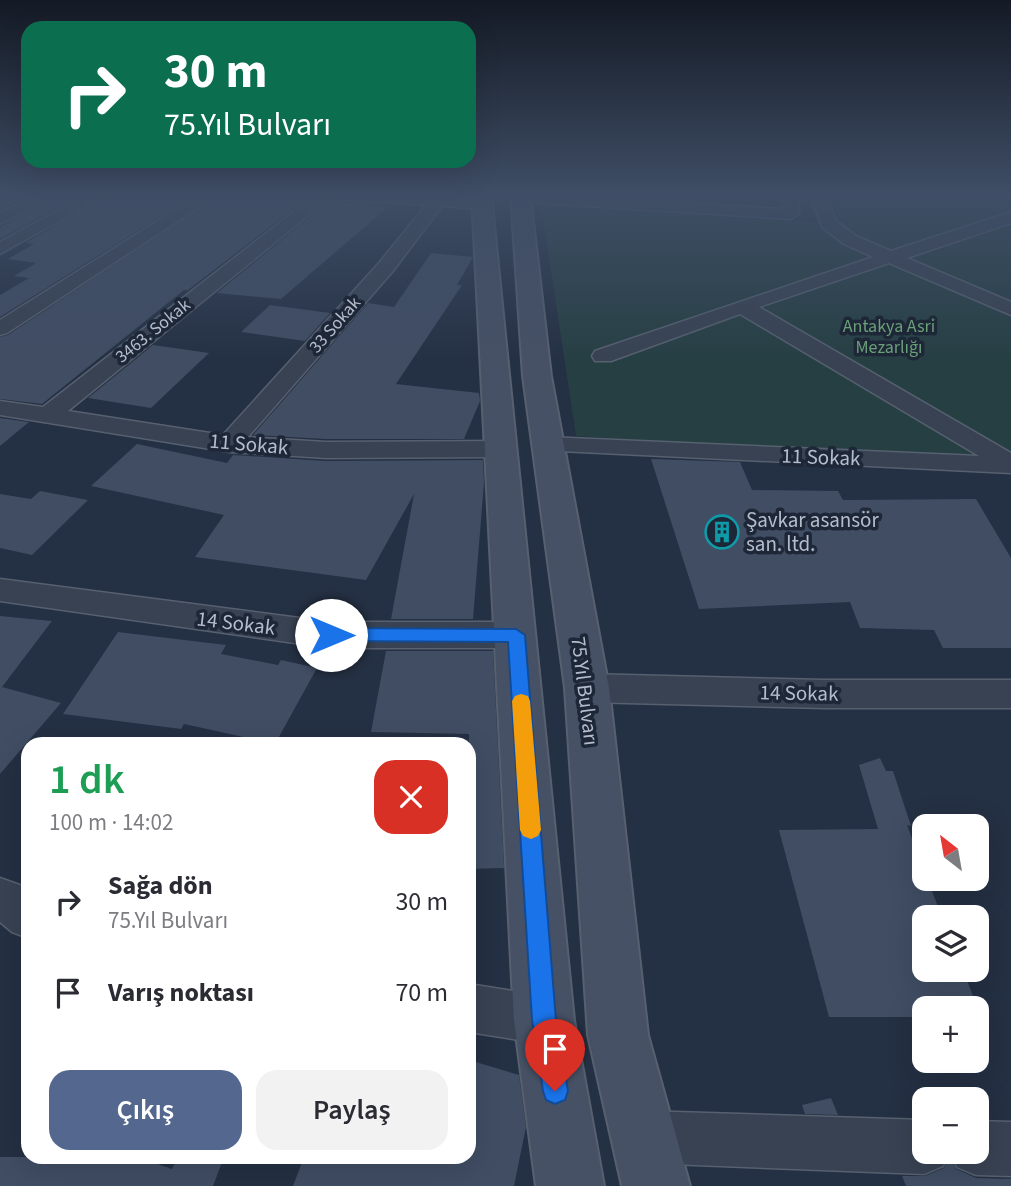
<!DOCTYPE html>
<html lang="tr">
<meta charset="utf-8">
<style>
:root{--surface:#fff;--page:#f2f2f3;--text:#2b2b33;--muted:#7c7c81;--accent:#54688f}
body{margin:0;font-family:"Source Sans 3",sans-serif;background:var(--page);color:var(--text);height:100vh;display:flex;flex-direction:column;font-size:26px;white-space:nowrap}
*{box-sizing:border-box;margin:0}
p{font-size:23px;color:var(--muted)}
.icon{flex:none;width:38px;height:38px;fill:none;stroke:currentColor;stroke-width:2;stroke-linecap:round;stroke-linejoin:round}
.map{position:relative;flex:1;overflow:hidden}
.sheet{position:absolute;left:21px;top:737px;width:455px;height:427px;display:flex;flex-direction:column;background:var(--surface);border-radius:21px;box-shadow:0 7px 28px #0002}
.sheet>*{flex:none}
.guide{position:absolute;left:21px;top:21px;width:455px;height:147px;border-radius:21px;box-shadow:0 7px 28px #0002;background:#0b6e4f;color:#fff;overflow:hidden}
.needle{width:46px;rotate:329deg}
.tools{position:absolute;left:912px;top:814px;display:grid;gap:14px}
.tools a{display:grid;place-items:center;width:77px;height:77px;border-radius:14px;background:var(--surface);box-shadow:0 7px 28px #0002;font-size:35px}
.pin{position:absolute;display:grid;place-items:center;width:60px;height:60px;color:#fff;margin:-72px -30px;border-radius:50% 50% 50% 0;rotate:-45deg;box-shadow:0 0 7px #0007}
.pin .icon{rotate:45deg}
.me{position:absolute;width:77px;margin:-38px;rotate:90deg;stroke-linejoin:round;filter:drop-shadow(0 0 5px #0008)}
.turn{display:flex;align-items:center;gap:24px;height:147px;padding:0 28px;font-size:32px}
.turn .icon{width:91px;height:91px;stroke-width:2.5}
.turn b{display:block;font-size:49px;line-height:60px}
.round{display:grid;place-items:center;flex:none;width:74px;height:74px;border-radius:21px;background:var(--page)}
.headline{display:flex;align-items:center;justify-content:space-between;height:119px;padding:0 28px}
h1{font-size:42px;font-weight:600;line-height:52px;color:#1e9e55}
.button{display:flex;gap:14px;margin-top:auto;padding:14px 28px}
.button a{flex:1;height:80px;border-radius:21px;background:var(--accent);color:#fff;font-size:28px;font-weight:600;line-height:80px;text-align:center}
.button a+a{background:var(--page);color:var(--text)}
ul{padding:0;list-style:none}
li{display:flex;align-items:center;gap:21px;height:91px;padding:0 28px}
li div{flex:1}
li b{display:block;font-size:26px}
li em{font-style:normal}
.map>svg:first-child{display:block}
.green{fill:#263f43}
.building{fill:#404d63}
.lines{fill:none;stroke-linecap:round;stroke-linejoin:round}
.street-casing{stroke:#56606f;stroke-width:3}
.secondary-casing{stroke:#56606f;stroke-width:4}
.street{fill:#384252;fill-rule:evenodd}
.secondary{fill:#465165;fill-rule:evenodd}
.route{fill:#1a73e8;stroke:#114b97;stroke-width:2}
.slow{fill:#f59e0b}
.labels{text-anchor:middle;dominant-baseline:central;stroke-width:7;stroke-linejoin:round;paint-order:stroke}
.far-street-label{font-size:18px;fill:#b5bdcc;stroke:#1d2737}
.far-park-label{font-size:18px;fill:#6a9f78;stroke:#1d2737}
.street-label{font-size:21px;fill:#b5bdcc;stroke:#1d2737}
.poi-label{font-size:21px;fill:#b5bdcc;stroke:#1d2737;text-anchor:start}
</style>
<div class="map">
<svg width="1011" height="1186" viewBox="0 0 1011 1186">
<rect width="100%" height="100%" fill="#243043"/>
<polygon class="green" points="829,195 1011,195 1011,465 576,436 541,205 840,224"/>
<g class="building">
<polygon points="0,195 33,195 0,210"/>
<polygon points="60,195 81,195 0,239 0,227"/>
<polygon points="107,195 195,195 0,317 0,295 29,278 14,276 36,263 8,259 34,244 25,243"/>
<polygon points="219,195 311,195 188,290 184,290 42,404 0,399 0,337 8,335"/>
<polygon points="332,199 339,203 389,206 281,299 217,293"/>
<polygon points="431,253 473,257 457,285 462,285 396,384 479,393 480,401 464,439 326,439 253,435 368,303 394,307"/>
<polygon points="270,305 330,313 305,341 241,332"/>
<polygon points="153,345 209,353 151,408 88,398"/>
<polygon points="0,418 29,422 0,446"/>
<polygon points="137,444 227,463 233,455 326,461 483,460 484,483 473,619 391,619 414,494 366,580 195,557 224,515 91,486"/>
<polygon points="651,459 740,462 752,490 838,491 843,500 976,499 1011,558 1011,648 943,648 934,630 860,628 850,602 699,609"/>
<polygon points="40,491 88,500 32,555 0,548 0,494 31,499"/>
<polygon points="0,616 52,621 2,687 61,703 0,774"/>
<polygon points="118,632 226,645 221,654 278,665 281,660 317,668 275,744 184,724 181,729 63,714"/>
<polygon points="386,651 493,651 504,868 469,869 469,734 371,732"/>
<polygon points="880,758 886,771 893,771 911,826 907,825 924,870 924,878 927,878 942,917 924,917 924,970 963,970 981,1017 976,1017 976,1008 924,1008 924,1017 829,1017 779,830 878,829 859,765"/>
<polygon points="469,1060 519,1075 526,1127 514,1186 293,1186 304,1157 469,1157"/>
<polygon points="831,1098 838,1115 805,1114 802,1105"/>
<polygon points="950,1156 956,1169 976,1178 1011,1179 1011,1186 906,1186 902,1176 925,1176 944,1168"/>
<polygon points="0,1157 137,1157 172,1169 178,1157 224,1157 213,1186 0,1186"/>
</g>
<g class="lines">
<defs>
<g id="street">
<polygon points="38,195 58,195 0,224 0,213"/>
<polygon points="86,195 105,195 0,254 0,242"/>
<polygon points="199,195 217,195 7,333 0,335 0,320"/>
<path d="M315,195H407L481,199L489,204L481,209L442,206L393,271L248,437L326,442L501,441L510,444L514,449L510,454L501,457L326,458L229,452L0,415V401L43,407ZM332,196L339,200L426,205L379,263L223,435L68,411Z"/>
<polygon points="514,195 557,195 783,209 783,195 799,195 799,214 791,219 520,202 514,200"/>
<polygon points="810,195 826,195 836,221 856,236 891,251 1011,212 1011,223 907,258 1011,302 1011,315 889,263 759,307 1011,453 1011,473 539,450 535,445 539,440 548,437 979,456 740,314 611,361 595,361 592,356 595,351 873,257 844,244 822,227"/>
<polygon points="0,579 330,622 516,622 528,626 533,635 528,644 516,648 330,648 0,601"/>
<polygon points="587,674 824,680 1011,680 1011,708 824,708 587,702 575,698 569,688 575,678"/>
<polygon points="0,878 28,888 28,938 12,932 0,922"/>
<polygon points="469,984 544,996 561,1003 568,1020 561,1037 544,1044 469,1032"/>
<polygon points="644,1111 924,1120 924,1152 949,1152 943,1166 924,1174 644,1163 625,1156 618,1137 625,1118"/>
<polygon points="976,1121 1011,1122 1011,1176 976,1175 957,1167 951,1152 976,1152"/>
</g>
<g id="secondary">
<polygon points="472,195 491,195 574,1020 604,1186 536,1186 514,1020"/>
<polygon points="511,195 530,195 551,376 609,688 648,1035 690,1186 622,1186 588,1035 565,688 523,376"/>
</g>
</defs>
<use href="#street" class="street-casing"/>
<use href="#secondary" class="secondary-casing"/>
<use href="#street" class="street"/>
<use href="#secondary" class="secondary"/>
</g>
<linearGradient id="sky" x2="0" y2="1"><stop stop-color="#141a25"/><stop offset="0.54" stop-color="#3f4e66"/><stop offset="1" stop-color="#3f4e66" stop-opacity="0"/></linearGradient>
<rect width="1011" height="361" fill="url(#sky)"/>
<polygon class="route" points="331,628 516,629 525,635 556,1020 568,1091 565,1100 555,1104 546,1100 543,1091 532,1020 508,642 331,641 322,635"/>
<polygon class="slow" points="521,694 528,696 530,701 541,830 538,836 531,839 523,836 520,830 512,701 515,696"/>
<defs>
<symbol id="building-ring" viewBox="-11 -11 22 22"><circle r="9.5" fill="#1d2737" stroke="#0f9aa8" stroke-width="1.5"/><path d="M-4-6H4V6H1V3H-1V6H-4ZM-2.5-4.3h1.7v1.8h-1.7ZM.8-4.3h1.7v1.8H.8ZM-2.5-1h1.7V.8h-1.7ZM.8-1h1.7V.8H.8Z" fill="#0f9aa8"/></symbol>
</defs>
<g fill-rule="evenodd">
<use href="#building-ring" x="703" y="513" width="38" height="38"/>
</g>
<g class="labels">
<g class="far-street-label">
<text transform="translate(335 325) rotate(-49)">33 Sokak</text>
<text transform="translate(153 331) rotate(-39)">3463. Sokak</text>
</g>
<g class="far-park-label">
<text x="889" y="326">Antakya Asri<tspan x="889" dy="21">Mezarlığı</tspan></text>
</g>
<g class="street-label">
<text transform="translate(249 444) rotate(5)">11 Sokak</text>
<text transform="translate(821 457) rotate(2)">11 Sokak</text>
<text transform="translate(236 623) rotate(7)">14 Sokak</text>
<text transform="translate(585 691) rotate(83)">75.Yıl Bulvarı</text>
<text transform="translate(799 693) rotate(1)">14 Sokak</text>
</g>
<g class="poi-label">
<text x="746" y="520">Şavkar asansör<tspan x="746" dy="24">san. ltd.</tspan></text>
</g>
</g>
</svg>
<div class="tools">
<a><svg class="needle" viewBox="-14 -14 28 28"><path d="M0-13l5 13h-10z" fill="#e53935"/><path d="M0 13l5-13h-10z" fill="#7c7c81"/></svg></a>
<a><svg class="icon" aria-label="layers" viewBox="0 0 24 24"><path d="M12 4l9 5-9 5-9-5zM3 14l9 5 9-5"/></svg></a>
<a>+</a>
<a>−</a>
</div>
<div class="pin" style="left:555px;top:1091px;background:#d93025"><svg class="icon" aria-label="arrive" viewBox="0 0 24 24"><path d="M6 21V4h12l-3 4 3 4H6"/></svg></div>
<svg class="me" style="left:331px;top:635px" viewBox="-20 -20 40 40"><circle r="19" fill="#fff"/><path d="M0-13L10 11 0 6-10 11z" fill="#1a73e8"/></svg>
<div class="guide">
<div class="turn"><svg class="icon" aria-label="right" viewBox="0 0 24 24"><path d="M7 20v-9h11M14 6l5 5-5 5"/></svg><div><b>30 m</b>75.Yıl Bulvarı</div></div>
</div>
<section class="sheet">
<div class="headline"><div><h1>1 dk</h1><p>100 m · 14:02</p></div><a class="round" style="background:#d93025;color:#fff"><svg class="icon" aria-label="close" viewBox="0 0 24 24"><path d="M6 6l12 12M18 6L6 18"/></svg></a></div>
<ul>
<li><svg class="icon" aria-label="right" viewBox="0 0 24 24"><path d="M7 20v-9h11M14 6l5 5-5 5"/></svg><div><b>Sağa dön</b><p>75.Yıl Bulvarı</p></div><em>30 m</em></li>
<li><svg class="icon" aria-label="arrive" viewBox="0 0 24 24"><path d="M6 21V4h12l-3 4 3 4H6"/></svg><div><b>Varış noktası</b></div><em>70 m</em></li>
</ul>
<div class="button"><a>Çıkış</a><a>Paylaş</a></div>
</section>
</div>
